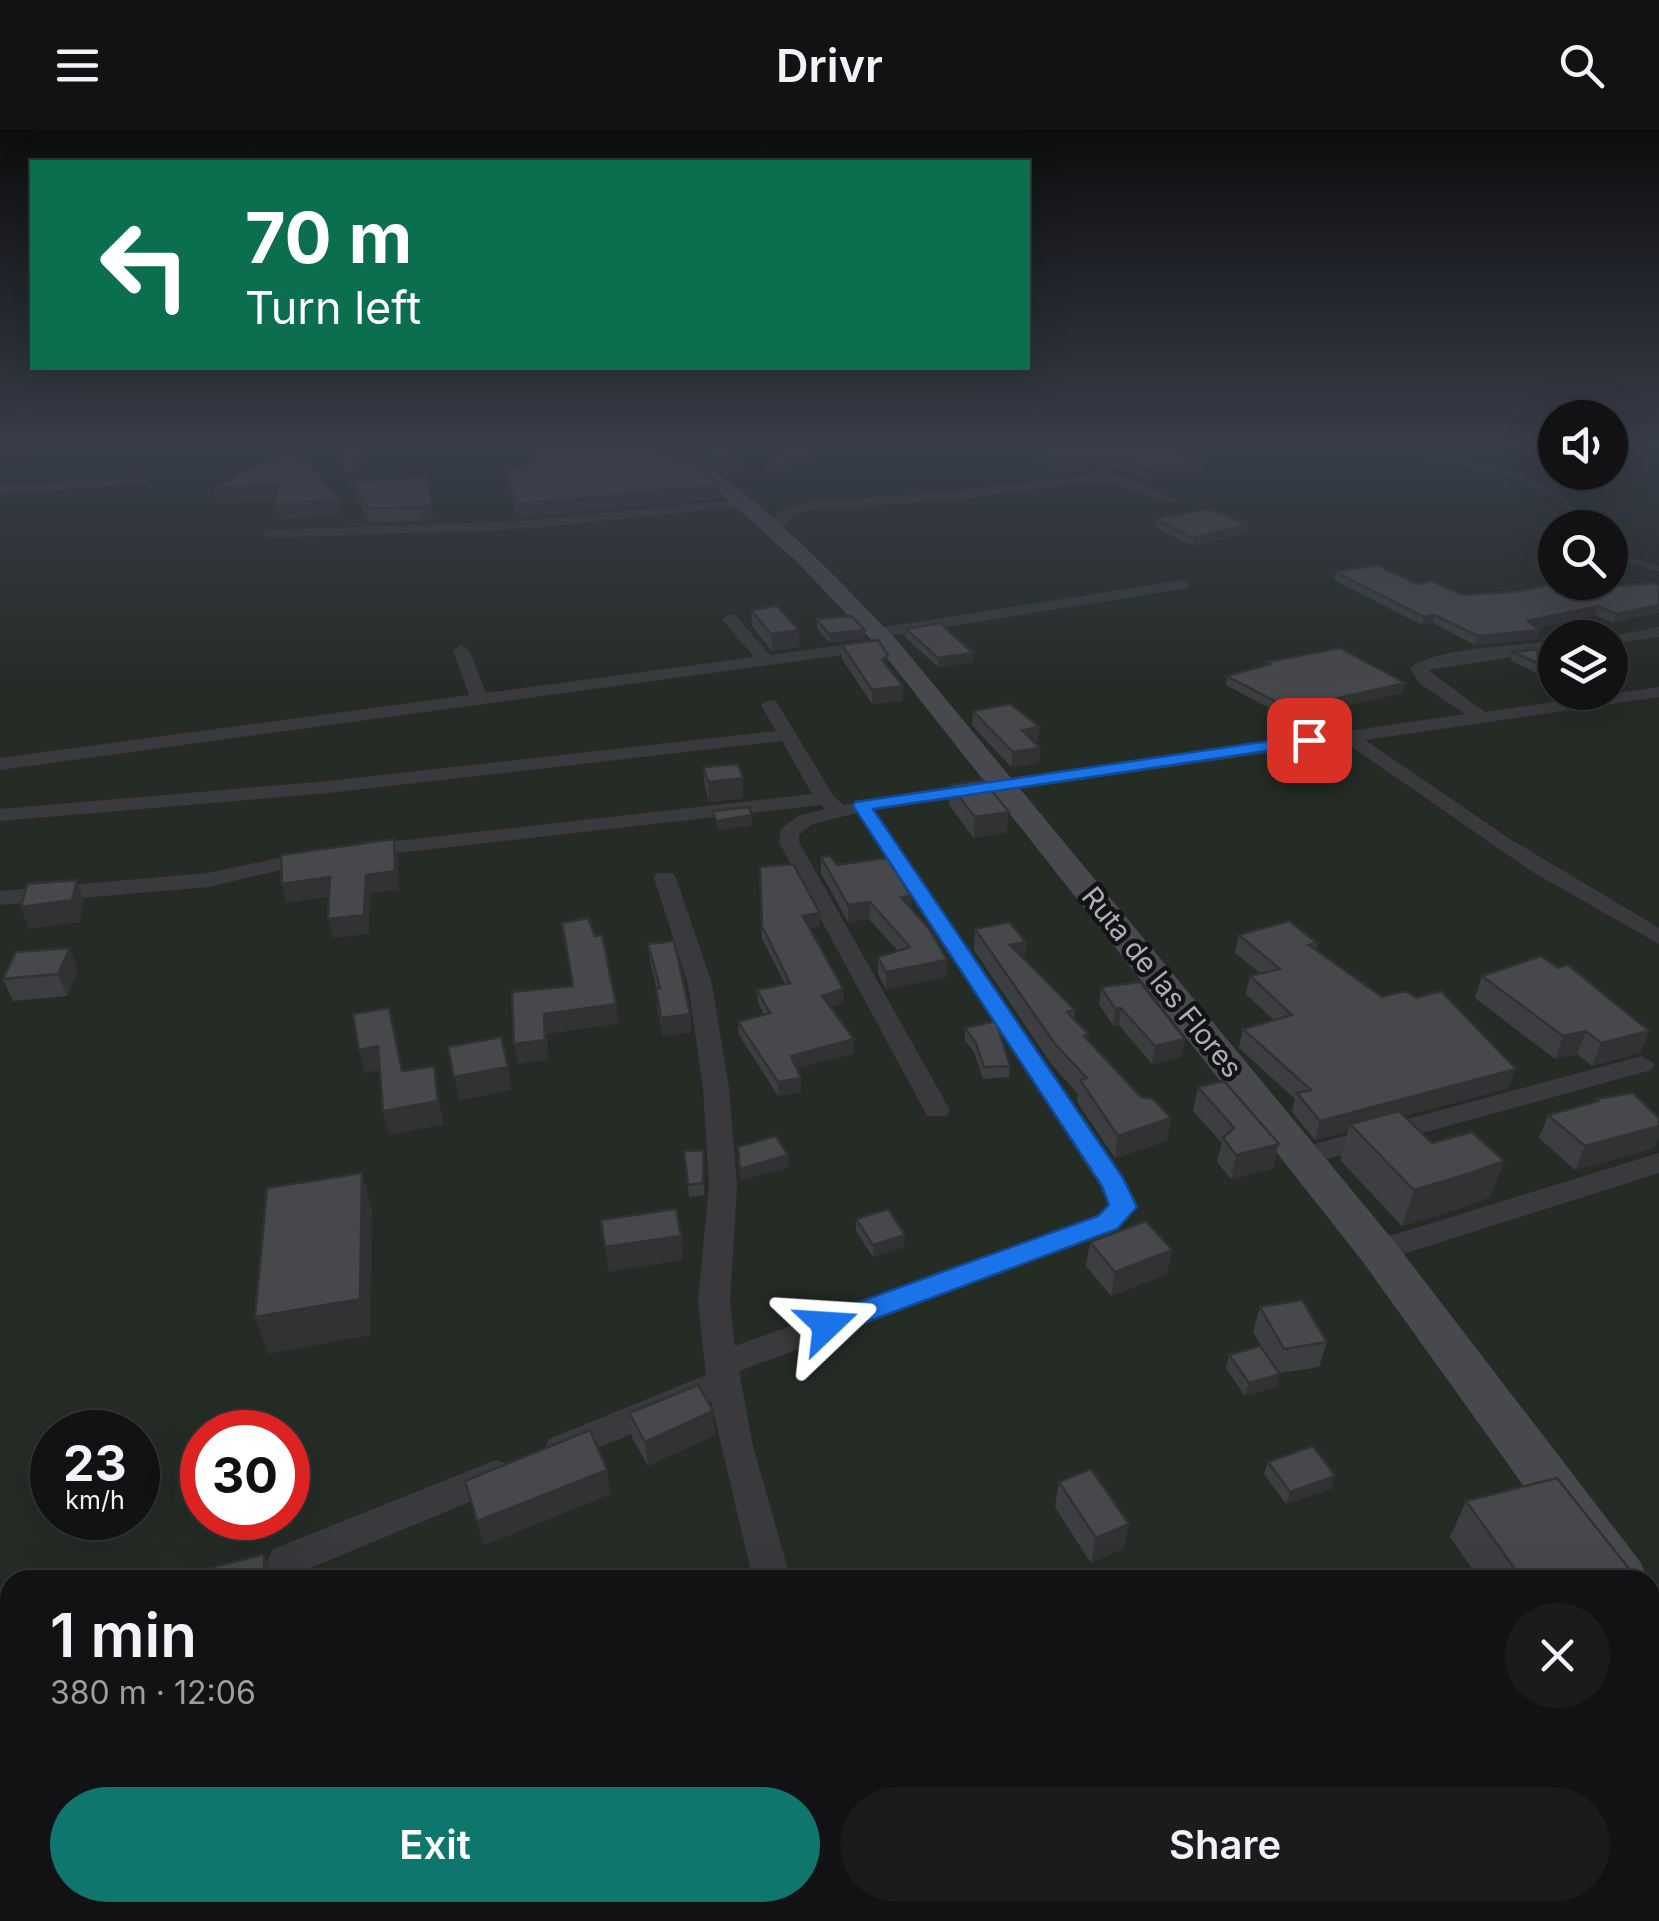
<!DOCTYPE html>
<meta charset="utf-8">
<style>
:root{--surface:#121214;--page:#1b1b1d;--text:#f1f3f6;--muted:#9c9ea0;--line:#313234;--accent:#0f766e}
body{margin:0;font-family:Inter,sans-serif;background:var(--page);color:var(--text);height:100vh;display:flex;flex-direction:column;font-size:38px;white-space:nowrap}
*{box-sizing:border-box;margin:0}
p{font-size:32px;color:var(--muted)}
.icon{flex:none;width:55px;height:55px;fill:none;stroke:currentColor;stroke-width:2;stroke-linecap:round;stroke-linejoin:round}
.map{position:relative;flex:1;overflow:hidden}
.panel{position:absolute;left:0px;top:1440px;width:1660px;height:352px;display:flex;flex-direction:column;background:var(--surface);border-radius:30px 30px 0 0;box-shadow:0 10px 40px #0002,0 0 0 2px var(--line)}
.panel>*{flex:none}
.guide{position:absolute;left:30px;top:30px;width:1000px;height:210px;border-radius:0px;box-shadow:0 10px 40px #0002,0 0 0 2px var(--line);background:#0b6e4f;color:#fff;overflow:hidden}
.controls{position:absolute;left:1538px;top:270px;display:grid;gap:20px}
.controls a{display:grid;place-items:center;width:90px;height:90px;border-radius:50%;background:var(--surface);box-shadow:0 10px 40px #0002,0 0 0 2px var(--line);font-size:50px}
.speed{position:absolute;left:30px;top:1280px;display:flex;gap:20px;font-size:50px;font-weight:700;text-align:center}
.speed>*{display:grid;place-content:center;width:130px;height:130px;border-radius:50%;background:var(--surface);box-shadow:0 10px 40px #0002,0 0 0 2px var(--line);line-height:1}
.speed small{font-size:25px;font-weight:400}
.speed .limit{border:15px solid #d22;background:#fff;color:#111}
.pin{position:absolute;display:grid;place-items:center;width:85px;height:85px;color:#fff;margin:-42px;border-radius:20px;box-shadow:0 5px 15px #0006}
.me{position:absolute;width:110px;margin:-55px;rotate:70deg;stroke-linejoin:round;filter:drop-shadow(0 0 8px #0008)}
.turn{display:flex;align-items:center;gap:35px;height:210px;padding:0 50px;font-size:45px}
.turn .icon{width:130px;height:130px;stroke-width:2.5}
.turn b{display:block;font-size:70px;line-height:85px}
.round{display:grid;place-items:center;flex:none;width:105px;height:105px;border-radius:52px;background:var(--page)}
.overview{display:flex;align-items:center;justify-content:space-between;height:170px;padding:0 50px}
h1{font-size:60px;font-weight:600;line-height:75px}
.primary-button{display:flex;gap:20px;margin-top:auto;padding:20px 50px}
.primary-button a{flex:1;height:115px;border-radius:60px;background:var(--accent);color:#fff;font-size:40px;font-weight:600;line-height:115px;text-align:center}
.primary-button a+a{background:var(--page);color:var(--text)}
header{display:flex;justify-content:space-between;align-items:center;height:130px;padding:0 50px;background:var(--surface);font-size:45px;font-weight:600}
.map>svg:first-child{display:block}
.green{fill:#252c26;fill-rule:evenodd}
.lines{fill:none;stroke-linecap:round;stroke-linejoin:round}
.stream{stroke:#333a42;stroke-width:5}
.minor{fill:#3a3a3e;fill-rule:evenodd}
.secondary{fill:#48494e;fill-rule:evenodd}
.wall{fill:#3d3e41}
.shaded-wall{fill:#323235}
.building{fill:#47484c;stroke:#323235;stroke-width:2.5}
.route{fill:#1a73e8;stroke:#114b97;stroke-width:2.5}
.labels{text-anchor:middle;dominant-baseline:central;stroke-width:9;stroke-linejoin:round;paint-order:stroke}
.street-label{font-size:28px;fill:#acafb8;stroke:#131315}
</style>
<header><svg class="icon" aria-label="menu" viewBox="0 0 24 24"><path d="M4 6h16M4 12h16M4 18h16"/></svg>Drivr<svg class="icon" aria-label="search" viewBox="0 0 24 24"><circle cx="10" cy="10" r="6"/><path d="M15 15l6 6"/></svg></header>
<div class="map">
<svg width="1659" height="1791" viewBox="0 0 1659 1791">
<rect width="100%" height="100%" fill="#18181a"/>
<path class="green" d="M0,312H1555V342H1610V312H1659V1791H0ZM1555,398H1610V452H1555ZM1555,508H1610V562H1555ZM52,1302H138V1388H52ZM202,1302H288V1388H202ZM10,1450H1650V1782H10Z"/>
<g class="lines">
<g class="stream">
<polyline points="1360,312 1520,346 1560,367 1590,398"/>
<polyline points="1610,416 1621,427 1659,439"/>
</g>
<g class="minor">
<polygon points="65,312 102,312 0,326 0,318"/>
<path d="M1099,343L1127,346L1178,371C1167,377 1121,353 1099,351L951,370L809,380L792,385L779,403L767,400L781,380L808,372L951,362Z"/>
<polygon points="146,347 146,353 142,354 0,364 0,356"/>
<polygon points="743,369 750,373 748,376 523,399 269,408 262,404 269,400 523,391"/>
<polygon points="1183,450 1188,452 1188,458 878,508 870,503 878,498"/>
<polygon points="730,484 736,486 770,525 872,511 880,516 872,521 0,640 0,628 469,565 453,520 461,515 469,520 486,563 754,527 722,489"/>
<polygon points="1659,497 1659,507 1610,514 1610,508 1603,508"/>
<path d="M1555,511V521L1428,540L1485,582L1659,557V567L1365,610L1507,707L1659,798V814L1531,741L1345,612L875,680L1124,1048L1138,1077L1117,1100L739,1241L753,1316L791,1450H753L711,1271L561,1333L549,1329L544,1319L549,1309L706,1245L698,1172L709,1055L703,958L688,854L654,748L657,743H673L676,748L712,854L729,958L737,1055L730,1172L735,1216L1097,1086L1108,1075L1100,1056L857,683L812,694L799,705V712L950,980L947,986H927L924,980L779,712L781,699L798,686L825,679L821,675L361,727L350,721L361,715L812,664L782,611L328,663L0,691V679L328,651L776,601L761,575L770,570L776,571L833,665L843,675L1465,584L1419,553L1410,538C1435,517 1519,516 1555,511Z"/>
<polygon points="312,721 319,723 323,727 319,731 208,757 0,775 0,761 208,743"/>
<polygon points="1642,926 1655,934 1651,940 1302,1036 1292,1034 1288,1027 1292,1020"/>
<polygon points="1659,1023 1659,1043 1378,1132 1367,1129 1363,1121 1367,1113"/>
<polygon points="496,1330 508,1334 514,1345 508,1356 286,1448 273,1443 267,1431 273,1419"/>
<rect x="1650" y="1562" width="9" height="40"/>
<polygon points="843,1782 888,1782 891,1791 845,1791"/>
<polygon points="1136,1782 1196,1782 1193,1791 1132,1791"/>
</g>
<g class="secondary">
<path d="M636,312C712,308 842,455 896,509L1393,1110L1641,1433L1648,1450H1591L1363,1132L880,519L797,432L707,351Z"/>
<polygon points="1650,1463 1659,1467 1659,1525 1650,1522"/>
</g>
</g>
<g class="wall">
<polygon points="327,312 378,312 350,354"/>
<polygon points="523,312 649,312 719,355 720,368 518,387 507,349 505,336 529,335"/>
<polygon points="654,312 720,312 746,344 727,346 668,314"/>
<polygon points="1007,312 1179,312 1179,315 1172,316 1205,341 1145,350 1127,342 1099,339 1062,344"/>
<polygon points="428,347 433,390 371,393 356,365 353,352"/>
<polygon points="1156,389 1248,395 1246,403 1192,416 1155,397"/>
<polygon points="1336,442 1417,454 1462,465 1659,455 1613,493 1595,485 1536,498 1537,509 1475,515 1433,493 1422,495 1334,450"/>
<polygon points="751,480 800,517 772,521 752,496"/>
<polygon points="817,489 865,508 829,513 817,498"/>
<polygon points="906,499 973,523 973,532 938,537 905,507"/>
<polygon points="842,515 888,537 903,571 872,574 842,529"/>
<polygon points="1513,522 1539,534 1537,543 1511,531"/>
<polygon points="1266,532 1403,563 1288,588 1226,555 1227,546 1266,535"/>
<polygon points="973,581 1038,611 1035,612 1040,618 1039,633 1011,637 972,595"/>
<polygon points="703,637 743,668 709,672 705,657"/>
<polygon points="950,655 1007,702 974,708 949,675"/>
<polygon points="821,727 911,766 911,778 947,830 946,847 886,859 878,844 878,827 898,821 869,789 848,792 821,743"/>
<polygon points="760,737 820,783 820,796 810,798 843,859 843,872 830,877 854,923 797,938 801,962 778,966 739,905 738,892 764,885 758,873 757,860 785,854 762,809"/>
<polygon points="975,799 1026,812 1024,829 1075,880 1074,889 1088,911 1167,1011 1115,1028 1077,972 1078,964 1052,935 974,820"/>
<polygon points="1239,805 1317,813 1316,819 1509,958 1404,986 1432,1013 1504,1031 1490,1067 1458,1079 1402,1096 1340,1030 1348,1001 1315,1010 1292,982 1295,969 1239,918 1243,899 1274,890 1246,864 1250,846 1260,843 1235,823"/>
<polygon points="648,814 690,884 691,902 663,906 657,877 657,859 650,832"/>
<polygon points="78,840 67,866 13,871 3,849"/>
<polygon points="1482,846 1649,901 1640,923 1592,936 1577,924 1555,929 1475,868"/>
<polygon points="1101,857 1182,927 1152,934 1119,895 1113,896 1099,874"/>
<polygon points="965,898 1010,936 1009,947 983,949 975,924 965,910"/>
<polygon points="1198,957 1273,1038 1231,1049 1217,1032 1222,1013 1193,981"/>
<polygon points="1596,969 1654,1018 1575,1040 1539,1008 1548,985 1594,972"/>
<polygon points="703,1020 704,1065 689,1067 684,1021"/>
<polygon points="856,1089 905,1105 904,1117 873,1127 856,1101"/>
<polygon points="1090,1112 1167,1144 1111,1166 1086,1136"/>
<polygon points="1260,1177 1327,1212 1319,1237 1280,1243 1277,1256 1245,1266 1226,1238 1229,1225 1266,1225 1253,1202"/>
<polygon points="629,1283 715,1305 648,1336 632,1308"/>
<polygon points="1268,1332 1335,1346 1331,1359 1286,1374 1264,1344"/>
<polygon points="1059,1352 1124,1418 1091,1433 1055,1377"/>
<polygon points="1466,1371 1638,1450 1480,1450 1450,1407"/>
</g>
<g class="shaded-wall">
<polygon points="372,312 378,312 350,354 348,347"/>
<polygon points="1157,312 1179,312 1179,315 1156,319"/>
<polygon points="818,330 818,337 764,345 764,338"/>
<polygon points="1100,330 1099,339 1062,344 1063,335"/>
<polygon points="746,331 746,344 727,346 726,334"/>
<polygon points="1206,332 1205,341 1145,350 1146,341"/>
<polygon points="428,347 433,390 423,391 420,377"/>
<polygon points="279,353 282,368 216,374 212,359"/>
<polygon points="719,355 720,368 518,387 517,374"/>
<polygon points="339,369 342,384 279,390 275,375"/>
<polygon points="1248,395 1246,403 1192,416 1193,408"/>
<polygon points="1659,475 1659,483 1613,493 1616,484"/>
<polygon points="1598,476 1595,485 1525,500 1528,491"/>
<polygon points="1435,485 1433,493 1422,495 1424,487"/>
<polygon points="799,500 800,517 772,521 771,504"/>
<polygon points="865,500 865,508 829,513 829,504"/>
<polygon points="1540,500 1537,509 1475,515 1478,506"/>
<polygon points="973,523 973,532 938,537 938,528"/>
<polygon points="1405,553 1403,563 1288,588 1290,579"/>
<polygon points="903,556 903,571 872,574 872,560"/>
<polygon points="1040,597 1038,611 1021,615 1022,600"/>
<polygon points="1040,618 1039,633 1011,637 1013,622"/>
<polygon points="743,648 743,668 709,672 708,652"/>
<polygon points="1009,682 1007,702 974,708 975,687"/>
<polygon points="752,685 752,695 717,701 716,691"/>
<polygon points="394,709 398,727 399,760 370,763 369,804 333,808 328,789"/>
<polygon points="330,747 334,766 287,773 282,754"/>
<polygon points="77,750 84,771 80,792 29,799 21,777"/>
<polygon points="911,766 910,782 901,767"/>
<polygon points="870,772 869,789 848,792 848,775"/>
<polygon points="820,783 820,796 803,799 803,786"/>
<polygon points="1026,812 1024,832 1010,815"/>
<polygon points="70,818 78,840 67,866 58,844"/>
<polygon points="947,830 946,847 886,859 886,842"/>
<polygon points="843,859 843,872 822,879 822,866"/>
<polygon points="616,874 618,894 547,904 548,930 518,934 514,914 544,884"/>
<polygon points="1121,878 1119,895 1113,896 1115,879"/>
<polygon points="690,884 691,902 663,906 661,888"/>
<polygon points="1586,901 1577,924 1555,929 1563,906"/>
<polygon points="1649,901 1640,923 1592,936 1601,913"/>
<polygon points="854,909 854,923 792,940 791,926"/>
<polygon points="1185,909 1182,927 1152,934 1155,916"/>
<polygon points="378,916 383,939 364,943 359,920"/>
<polygon points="434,936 443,995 389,1005 383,981"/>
<polygon points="508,937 512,960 459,971 454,947"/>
<polygon points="1516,939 1509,958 1355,999 1350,994 1348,1001 1315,1010 1320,991"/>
<polygon points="801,948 801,962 778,966 778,952"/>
<polygon points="1171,988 1167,1011 1115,1028 1118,1006"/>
<polygon points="1659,996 1659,1007 1654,1018 1575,1040 1585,1016"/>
<polygon points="1279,1014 1273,1038 1231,1049 1236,1025"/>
<polygon points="788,1025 789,1037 740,1051 740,1039"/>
<polygon points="1504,1031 1490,1067 1458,1079 1402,1096 1414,1060"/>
<polygon points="362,1043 372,1079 370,1205 268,1224 255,1187"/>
<polygon points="905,1105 904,1117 873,1127 873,1115"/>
<polygon points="681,1106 683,1130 608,1142 605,1117"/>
<polygon points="1172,1120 1167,1144 1111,1166 1115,1142"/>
<polygon points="1280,1244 1277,1256 1245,1266 1249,1253"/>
<polygon points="713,1281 715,1305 648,1336 645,1312"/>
<polygon points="607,1340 611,1364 483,1416 477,1391"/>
<polygon points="1335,1346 1331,1359 1286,1374 1290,1362"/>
<polygon points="1129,1394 1124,1418 1091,1433 1096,1408"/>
<polygon points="264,1424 274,1450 264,1450"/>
<polygon points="1659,1487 1659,1496 1650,1511 1650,1490"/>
<polygon points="74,1782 93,1782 92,1791 73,1791"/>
<polygon points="624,1782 630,1782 632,1791 605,1791"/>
</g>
<g class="building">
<polygon points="329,312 372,312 348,347"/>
<polygon points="524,312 649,312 704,341 719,355 517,374 505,336 530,335"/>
<polygon points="686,312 720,312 746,331 726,334"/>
<polygon points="789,312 811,312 818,330 764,338"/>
<polygon points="1022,312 1161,312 1206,332 1146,341 1128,333 1100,330 1063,335"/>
<polygon points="294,317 339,369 275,375 279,353 212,359"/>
<polygon points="428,347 431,376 420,377 369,379 353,352"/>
<polygon points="1207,379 1248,395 1193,408 1156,389"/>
<polygon points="1377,435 1417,454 1432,451 1462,465 1521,461 1561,452 1575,452 1589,458 1654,453 1659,455 1659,475 1616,484 1598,476 1528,491 1540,500 1478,506 1435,485 1424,487 1336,442"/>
<polygon points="777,476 799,500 771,504 751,480"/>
<polygon points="851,486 865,500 829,504 817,489"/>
<polygon points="940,493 973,523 938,528 906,499"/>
<polygon points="878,510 888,525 882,530 903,556 872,560 842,515"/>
<polygon points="1340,518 1405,553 1290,579 1227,546 1270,534 1266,532"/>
<polygon points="1537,519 1539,534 1513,522"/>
<polygon points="1010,574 1040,597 1022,600 1040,618 1013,622 973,581"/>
<polygon points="738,634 743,648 708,652 703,637"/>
<polygon points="983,650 1009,682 975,687 950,655"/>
<polygon points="749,677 752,685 716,691 713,681"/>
<polygon points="394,709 395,741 366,745 364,785 328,789 330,747 282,754 281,725"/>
<polygon points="830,726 837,735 887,728 911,766 901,767 930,800 947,830 886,842 878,827 910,817 870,772 848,775 821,727"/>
<polygon points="793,734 820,783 803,786 843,859 822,866 854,909 791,926 801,948 778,952 738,892 770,883 757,860 790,853 762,796 760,737"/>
<polygon points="77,750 72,770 21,777 27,754"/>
<polygon points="588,788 595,806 602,805 616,874 544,884 545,910 514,914 512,862 573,856 562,793"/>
<polygon points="1289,791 1317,813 1309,815 1382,867 1406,861 1416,868 1441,861 1516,939 1320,991 1297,963 1311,960 1243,899 1292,885 1250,846 1280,839 1239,805"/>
<polygon points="1009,792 1026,812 1010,815 1075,880 1067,882 1089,904 1084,906 1141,967 1153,969 1171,988 1118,1006 1080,950 1087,948 1055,914 975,799"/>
<polygon points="674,811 690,884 661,888 656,859 660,858 648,814"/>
<polygon points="70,818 58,844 3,849 16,822"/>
<polygon points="1541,826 1558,838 1568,835 1649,901 1601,913 1586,901 1563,906 1482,846"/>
<polygon points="1140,852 1185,909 1155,916 1121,878 1115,879 1101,857"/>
<polygon points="389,878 402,941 434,936 438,971 383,981 378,916 359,920 353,884"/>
<polygon points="996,891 1010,936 984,937 976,913 965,898"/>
<polygon points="501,907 508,937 454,947 448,917"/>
<polygon points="1224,951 1279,1014 1236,1025 1223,1008 1234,998 1198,957"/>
<polygon points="1633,963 1659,988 1659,996 1585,1016 1548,985 1598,971 1596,969"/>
<polygon points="1399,981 1432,1013 1472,1002 1504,1031 1471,1043 1414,1060 1350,994"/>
<polygon points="776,1006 788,1025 740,1039 738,1017"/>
<polygon points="703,1020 703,1053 688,1055 684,1021"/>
<polygon points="362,1043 360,1169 255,1187 267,1058"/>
<polygon points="676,1079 681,1106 605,1117 601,1090"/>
<polygon points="888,1079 905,1105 873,1115 856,1089"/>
<polygon points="1146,1091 1172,1120 1115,1142 1090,1112"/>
<polygon points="1302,1170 1327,1212 1284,1219 1260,1177"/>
<polygon points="1260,1216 1280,1244 1249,1253 1229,1225"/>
<polygon points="698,1255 713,1281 645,1312 629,1283"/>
<polygon points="590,1300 607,1340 477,1391 465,1351"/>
<polygon points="1313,1316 1335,1346 1290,1362 1268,1332"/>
<polygon points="1091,1339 1129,1394 1096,1408 1059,1352"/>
<polygon points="1557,1348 1638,1450 1523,1450 1466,1371"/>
<polygon points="264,1424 264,1450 199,1450 199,1441"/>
<polygon points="1650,1465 1659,1476 1659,1487 1650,1490"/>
<polygon points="10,1741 10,1782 74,1782 73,1791 0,1791 0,1744"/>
<polygon points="522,1782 624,1782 605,1791 524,1791"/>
<polygon points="729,1782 808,1782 810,1791 730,1791"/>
<polygon points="344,1783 345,1791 326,1791"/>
</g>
<linearGradient id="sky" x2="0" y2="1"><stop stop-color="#0d0d0e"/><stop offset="0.56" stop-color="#373d49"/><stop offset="1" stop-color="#373d49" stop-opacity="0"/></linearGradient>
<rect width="1659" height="562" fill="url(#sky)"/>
<polygon class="route" points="1309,605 1317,610 1315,614 873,679 1123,1048 1137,1077 1117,1099 837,1203 827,1206 817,1203 812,1195 817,1187 1098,1086 1109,1075 1102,1056 853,676 855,672"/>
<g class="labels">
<g class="street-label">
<text transform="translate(1162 852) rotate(51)">Ruta de las Flores</text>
</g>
</g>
</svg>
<div class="controls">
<a><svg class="icon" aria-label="sound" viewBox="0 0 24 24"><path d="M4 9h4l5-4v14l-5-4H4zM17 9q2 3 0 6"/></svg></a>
<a><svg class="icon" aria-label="search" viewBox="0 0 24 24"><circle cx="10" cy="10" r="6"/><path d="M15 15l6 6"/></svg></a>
<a><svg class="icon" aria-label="layers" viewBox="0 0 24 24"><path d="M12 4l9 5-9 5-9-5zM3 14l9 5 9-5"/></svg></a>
</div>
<div class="speed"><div>23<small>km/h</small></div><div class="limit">30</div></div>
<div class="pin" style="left:1309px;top:610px;background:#d93025"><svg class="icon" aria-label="arrive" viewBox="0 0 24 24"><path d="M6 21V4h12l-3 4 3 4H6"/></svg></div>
<svg class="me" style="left:827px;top:1195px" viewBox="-20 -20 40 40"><path d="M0-17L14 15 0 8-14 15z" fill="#1a73e8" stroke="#fff" stroke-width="4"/></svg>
<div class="guide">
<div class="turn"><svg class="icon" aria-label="left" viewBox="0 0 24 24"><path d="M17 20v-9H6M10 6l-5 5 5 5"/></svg><div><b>70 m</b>Turn left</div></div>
</div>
<section class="panel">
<div class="overview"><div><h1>1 min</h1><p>380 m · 12:06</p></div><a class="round"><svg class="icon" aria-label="close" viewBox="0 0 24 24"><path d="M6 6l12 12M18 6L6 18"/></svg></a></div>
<div class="primary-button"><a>Exit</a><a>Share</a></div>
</section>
</div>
